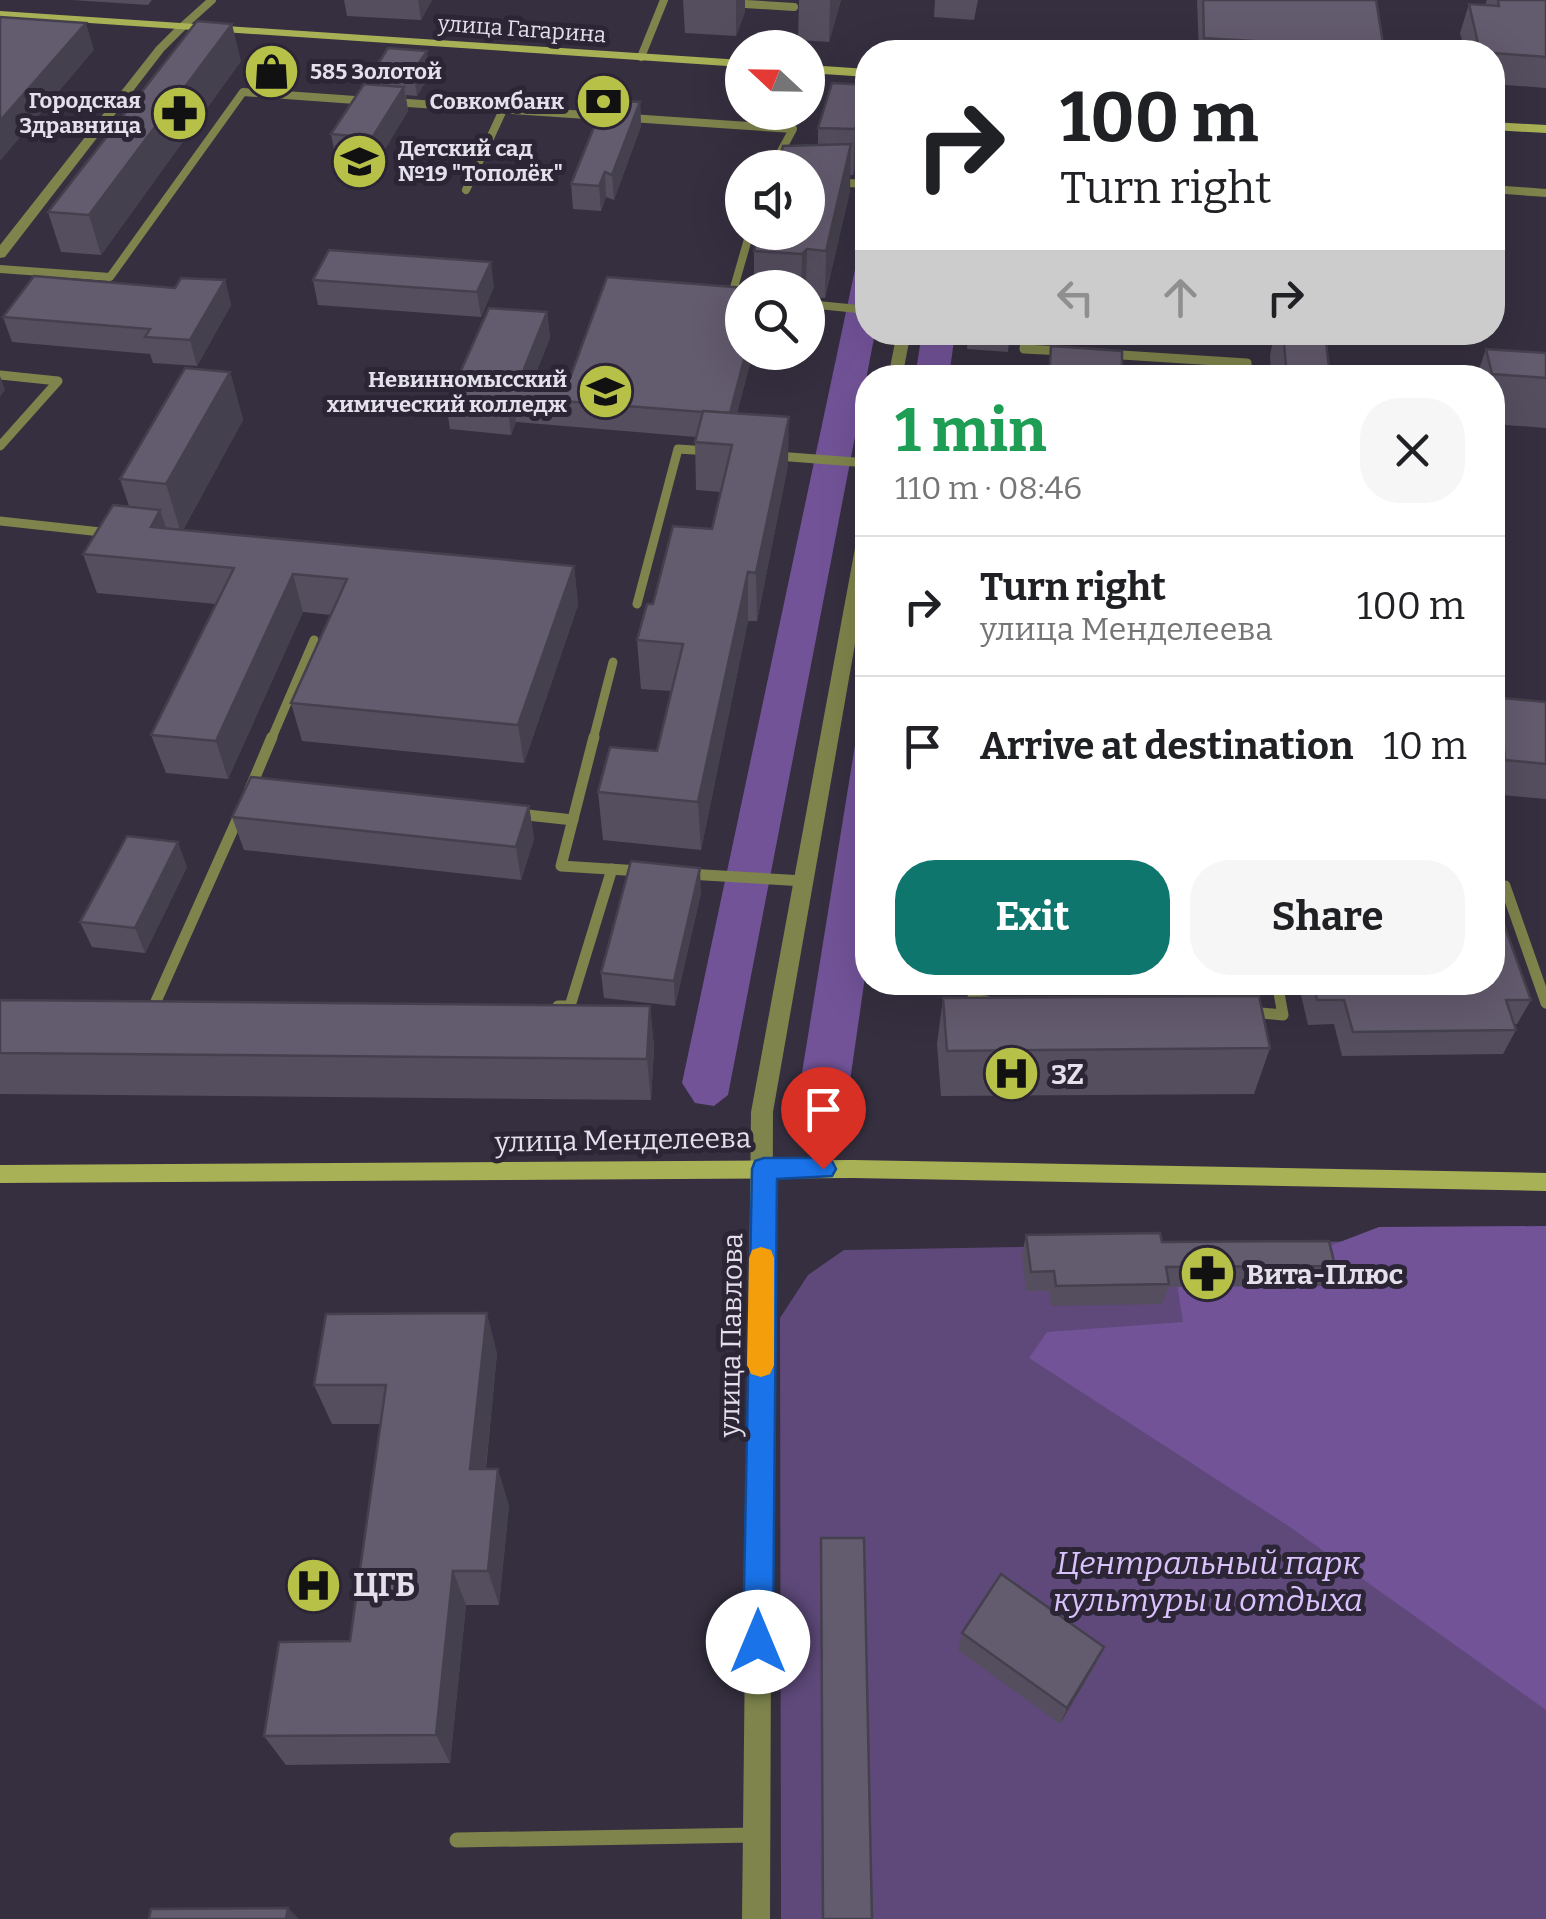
<!DOCTYPE html>
<meta charset="utf-8">
<style>
:root{--surface:#fff;--page:#f6f6f6;--text:#202124;--muted:#757577;--line:#e0e0e0;--accent:#0f766e}
body{margin:0;font-family:Bitter,serif;background:var(--page);color:var(--text);height:100vh;display:flex;flex-direction:column;font-size:38px;white-space:nowrap}
*{box-sizing:border-box;margin:0}
p{font-size:32px;color:var(--muted)}
.icon{flex:none;width:55px;height:55px;fill:none;stroke:currentColor;stroke-width:2;stroke-linecap:round;stroke-linejoin:round}
.map{position:relative;flex:1;overflow:hidden}
.side{position:absolute;left:855px;top:365px;width:650px;height:630px;display:flex;flex-direction:column;background:var(--surface);border-radius:40px;box-shadow:0 10px 40px #0002}
.side>*{flex:none}
.banner{position:absolute;left:855px;top:40px;width:650px;height:305px;border-radius:40px;box-shadow:0 10px 40px #0002;background:#fff;color:var(--text);overflow:hidden}
.needle{width:65px;rotate:292deg}
.controls{position:absolute;left:725px;top:30px;display:grid;gap:20px}
.controls a{display:grid;place-items:center;width:100px;height:100px;border-radius:50%;background:var(--surface);box-shadow:0 10px 40px #0002;font-size:50px}
.pin{position:absolute;display:grid;place-items:center;width:85px;height:85px;color:#fff;margin:-102px -42px;border-radius:50% 50% 50% 0;rotate:-45deg;box-shadow:0 0 10px #0007}
.pin .icon{rotate:45deg}
.me{position:absolute;width:110px;margin:-55px;rotate:0deg;stroke-linejoin:round;filter:drop-shadow(0 0 8px #0008)}
.turn{display:flex;align-items:center;gap:35px;height:210px;padding:0 40px;font-size:45px}
.turn .icon{width:130px;height:130px;stroke-width:2.5}
.turn b{display:block;font-size:70px;line-height:85px}
.lanes{display:flex;align-items:center;height:95px;padding:0 40px;background:#0003;justify-content:center;gap:50px;direction:ltr}
.lanes .off{opacity:.35}
.round{display:grid;place-items:center;flex:none;width:105px;height:105px;border-radius:40px;background:var(--page)}
.overview{display:flex;align-items:center;justify-content:space-between;height:170px;padding:0 40px}
h1{font-size:60px;font-weight:700;line-height:75px;color:#1e9e55}
.button{display:flex;gap:20px;margin-top:auto;padding:20px 40px}
.button a{flex:1;height:115px;border-radius:40px;background:var(--accent);color:#fff;font-size:40px;font-weight:700;line-height:115px;text-align:center}
.button a+a{background:var(--page);color:var(--text)}
ul{padding:0;list-style:none}
li{display:flex;align-items:center;gap:30px;height:140px;padding:0 40px;border-top:2px solid var(--line)}
li div{flex:1}
li b{display:block;font-size:38px}
li em{font-style:normal}
.map>svg:first-child{display:block}
.green{fill:#5e497a}
.forest{fill:#725398}
.lines{fill:none;stroke-linecap:round;stroke-linejoin:round}
.service-far3{stroke:#7e844c;stroke-width:8}
.service-far2{stroke:#7e844c;stroke-width:9}
.service-far1{stroke:#7e844c;stroke-width:11}
.service{stroke:#7e844c;stroke-width:15}
.minor{fill:#7e844c;fill-rule:evenodd}
.secondary{fill:#a9b156;fill-rule:evenodd}
.wall{fill:#554e5f}
.shaded-wall{fill:#45404d}
.building{fill:#635b6e;stroke:#45404d;stroke-width:2.5}
.route{fill:#1a73e8;stroke:#114b97;stroke-width:2.5}
.slow{fill:#f59e0b}
.labels{text-anchor:middle;dominant-baseline:central;stroke-width:10;stroke-linejoin:round;paint-order:stroke}
.far-street-label{font-size:22px;fill:#e4e0eb;stroke:#2b2535}
.far-poi-label{font-size:22px;font-weight:bold;fill:#e4e0eb;stroke:#2b2535;text-anchor:end}
.poi-label{font-size:28px;font-weight:bold;fill:#e4e0eb;stroke:#2b2535;text-anchor:start}
.street-label{font-size:28px;fill:#e4e0eb;stroke:#2b2535}
.near-park-label{font-size:32px;font-style:italic;fill:#dac2fd;stroke:#2b2535}
.near-poi-label{font-size:32px;font-weight:bold;fill:#e4e0eb;stroke:#2b2535;text-anchor:start}
</style>
<div class="map">
<svg width="1546" height="1919" viewBox="0 0 1546 1919">
<rect width="100%" height="100%" fill="#352f3f"/>
<polygon class="green" points="1546,1238 1546,1919 781,1919 780,1318 808,1275 844,1250"/>
<g class="forest">
<polygon points="867,213 868,332 875,333 728,1095 714,1106 695,1103 682,1083"/>
<polygon points="922,333 955,333 949,377 915,377"/>
<polygon points="867,671 868,956 850,1081 840,1093 815,1091 801,1079"/>
<polygon points="1546,1226 1546,1710 1290,1527 1029,1358 1047,1332 1183,1322 1173,1258 1198,1242 1332,1245 1379,1227"/>
</g>
<g class="lines">
<g class="service-far3">
<polyline points="730,3 794,7"/>
<polyline points="183,26 212,0"/>
<polyline points="641,57 664,0"/>
<polyline points="393,102 793,129 772,168"/>
<polyline points="808,181 868,184"/>
<polyline points="1492,189 1546,193"/>
<polyline points="466,190 503,110"/>
<polyline points="0,269 110,277 243,92 369,101"/>
<polyline points="742,299 731,298 750,232"/>
<polyline points="808,304 868,310"/>
</g>
<g class="service-far2">
<polyline points="1026,332 1024,349 1063,351"/>
<polyline points="1106,354 1247,363 1247,378"/>
<polyline points="0,375 58,381 0,446"/>
<polyline points="777,456 868,463"/>
<polyline points="0,521 110,533"/>
<polyline points="637,604 678,449 709,451"/>
<polyline points="271,740 314,640"/>
<polyline points="593,740 613,662"/>
</g>
<g class="service-far1">
<polyline points="594,737 561,866 640,871"/>
<polyline points="250,789 272,737"/>
<polyline points="518,814 573,820"/>
<polyline points="688,874 804,881"/>
<polyline points="1492,887 1505,886 1546,1003"/>
<polyline points="974,982 973,1000 986,1001"/>
<polyline points="558,1006 570,1006 612,869"/>
<polyline points="153,1008 241,811"/>
<polyline points="1250,1012 1283,1015 1277,982"/>
</g>
<polyline class="service" points="457,1840 756,1835"/>
<g class="minor">
<polygon points="179,24 189,26 164,51 5,257 0,258 0,245 156,47"/>
<polygon points="897,332 911,332 902,378 888,378"/>
<polygon points="868,516 868,570 773,1112 770,1919 742,1919 751,1112 860,521"/>
</g>
<g class="secondary">
<polygon points="0,11 742,60 742,67 0,17"/>
<polygon points="808,65 868,69 868,77 808,73"/>
<polygon points="1492,122 1546,125 1546,133 1492,130"/>
<polygon points="853,1160 1546,1173 1546,1191 853,1178 0,1183 0,1165"/>
</g>
</g>
<g class="wall">
<polygon points="72,0 152,0 148,5"/>
<polygon points="344,0 432,0 421,20 347,16"/>
<polygon points="683,0 745,0 745,12 736,36 685,33"/>
<polygon points="799,0 841,0 829,42 798,40"/>
<polygon points="935,0 978,0 974,20 934,17"/>
<polygon points="1197,0 1376,0 1384,49 1383,52 1199,52"/>
<polygon points="1487,0 1546,0 1546,88 1492,84 1492,52 1465,52 1460,33 1469,4 1485,5"/>
<polygon points="241,61 101,255 61,252 48,212"/>
<polygon points="374,70 430,74 417,96 406,95 408,111 377,162 336,159 331,134 376,85"/>
<polygon points="832,83 866,131 853,175 850,175 850,191 825,298 808,297 808,288 754,288 754,251 808,232 808,168 818,145 818,128"/>
<polygon points="640,102 641,126 614,200 606,197 601,211 573,209 571,184"/>
<polygon points="225,280 231,305 197,366 153,363 150,354 12,342 3,317"/>
<polygon points="313,280 494,287 481,317 318,305"/>
<polygon points="547,312 550,338 535,375 570,378 742,352 753,352 737,413 788,465 757,621 748,621 701,850 603,840 598,792 657,751 671,691 641,689 637,640 653,604 712,529 721,492 696,490 695,442 696,437 516,422 511,435 450,429 446,404"/>
<polygon points="968,332 1010,332 1008,352 967,349"/>
<polygon points="1275,332 1325,332 1330,378 1271,378 1270,355"/>
<polygon points="1486,349 1546,353 1546,428 1492,424 1492,378 1476,378"/>
<polygon points="230,372 243,420 183,530 574,566 578,605 524,763 302,741 291,703 331,615 303,612 228,779 166,773 151,735 216,604 97,593 83,554 129,506 120,479"/>
<polygon points="1492,697 1546,702 1546,799 1492,794"/>
<polygon points="529,806 534,839 521,880 244,850 232,817"/>
<polygon points="187,867 145,953 92,947 80,922"/>
<polygon points="701,893 675,1006 604,998 601,973"/>
<polygon points="893,982 949,982 948,988"/>
<polygon points="1298,982 1492,982 1531,1000 1517,1024 1514,1024 1516,1030 1503,1054 1342,1056 1334,1024 1308,1025"/>
<polygon points="943,998 1270,1048 1254,1094 941,1096 937,1044"/>
<polygon points="0,1000 650,1006 654,1048 651,1100 0,1094"/>
<polygon points="1026,1235 1162,1242 1335,1266 1325,1286 1169,1287 1162,1304 1051,1306 1049,1291 1026,1291 1022,1255"/>
<polygon points="497,1353 486,1469 509,1505 499,1605 466,1605 450,1763 286,1765 264,1736 350,1641 381,1424 332,1424 314,1385"/>
<polygon points="962,1633 1096,1663 1060,1724 958,1650"/>
</g>
<g class="shaded-wall">
<polygon points="418,0 432,0 421,20"/>
<polygon points="736,0 745,0 745,12 736,36"/>
<polygon points="830,0 841,0 829,42"/>
<polygon points="86,23 94,50 0,161 0,121"/>
<polygon points="232,24 241,61 101,255 89,215"/>
<polygon points="427,51 430,74 417,96 413,72"/>
<polygon points="404,87 408,111 377,162 372,138"/>
<polygon points="868,87 866,131 853,175 855,129"/>
<polygon points="640,102 641,126 614,200 612,175"/>
<polygon points="851,144 850,191 825,298 826,251"/>
<polygon points="605,172 606,197 601,211 599,186"/>
<polygon points="807,249 806,288 801,288 802,254"/>
<polygon points="491,262 494,287 481,317 477,292"/>
<polygon points="225,280 231,305 197,366 190,340"/>
<polygon points="547,312 550,338 525,399 522,374"/>
<polygon points="746,352 753,352 730,440 730,414"/>
<polygon points="230,372 243,420 181,533 166,484"/>
<polygon points="0,376 5,390 0,397"/>
<polygon points="512,397 516,422 511,435 508,409"/>
<polygon points="789,417 788,465 757,621 756,573"/>
<polygon points="160,510 173,548 151,527"/>
<polygon points="574,566 578,605 524,763 518,725"/>
<polygon points="748,572 748,621 701,850 698,802"/>
<polygon points="293,574 303,612 228,779 216,741"/>
<polygon points="529,806 534,839 521,880 516,847"/>
<polygon points="178,842 187,867 145,953 135,928"/>
<polygon points="700,868 701,893 675,1006 674,981"/>
<polygon points="650,1006 654,1048 651,1100 647,1059"/>
<polygon points="487,1313 497,1353 482,1505 470,1469"/>
<polygon points="498,1469 509,1505 499,1605 488,1571"/>
<polygon points="453,1571 466,1605 450,1763 436,1735"/>
<polygon points="1104,1647 1096,1663 1060,1724 1067,1708"/>
<polygon points="288,1908 299,1919 286,1919"/>
</g>
<g class="building">
<polygon points="1203,0 1376,0 1384,49 1204,38"/>
<polygon points="1498,0 1546,0 1546,57 1480,52 1469,4 1499,6"/>
<polygon points="0,17 86,23 0,121"/>
<polygon points="197,21 232,24 89,215 48,212"/>
<polygon points="388,48 427,51 413,72 374,70"/>
<polygon points="832,83 868,85 855,129 818,128"/>
<polygon points="364,84 404,87 372,138 331,134"/>
<polygon points="605,100 640,102 612,175 605,172 599,186 571,184"/>
<polygon points="851,144 826,251 807,249 802,254 754,251 759,232 808,232 808,179 810,170 808,169 808,168 777,167 783,146"/>
<polygon points="329,250 491,262 477,292 313,280"/>
<polygon points="34,276 175,288 181,278 225,280 190,340 145,337 150,329 3,317"/>
<polygon points="607,277 746,288 742,288 742,352 746,352 730,413 703,411 702,412 512,397 508,409 446,404 489,308 547,312 522,374 570,378"/>
<polygon points="1283,332 1325,332 1330,378 1287,378"/>
<polygon points="1051,346 1122,351 1122,378 1049,378"/>
<polygon points="1486,349 1546,353 1546,378 1492,374"/>
<polygon points="185,368 230,372 166,484 120,479"/>
<polygon points="703,411 789,417 756,573 748,572 698,802 598,792 610,747 657,751 683,644 637,640 647,604 653,604 673,526 712,529 732,445 695,442"/>
<polygon points="113,505 160,510 151,527 574,566 518,725 291,703 347,579 293,574 216,741 151,735 234,568 83,554"/>
<polygon points="1492,697 1546,702 1546,764 1505,760 1504,749 1492,748"/>
<polygon points="251,777 529,806 516,847 232,817"/>
<polygon points="127,836 178,842 135,928 80,922"/>
<polygon points="631,861 700,868 674,981 601,973"/>
<polygon points="1492,902 1496,902 1531,1000 1506,1000 1516,1030 1353,1032 1344,1000 1317,1000 1313,982 1492,982"/>
<polygon points="1259,996 1270,1048 947,1051 943,998"/>
<polygon points="0,1000 650,1006 647,1059 0,1053"/>
<polygon points="1160,1233 1162,1242 1329,1241 1335,1266 1166,1267 1169,1284 1056,1286 1054,1271 1031,1272 1026,1235"/>
<polygon points="487,1313 470,1469 498,1469 488,1571 453,1571 436,1735 264,1736 279,1642 350,1641 386,1385 314,1385 326,1314"/>
<polygon points="821,1538 864,1538 872,1919 823,1919"/>
<polygon points="1001,1574 1104,1647 1067,1708 962,1633"/>
<polygon points="288,1908 286,1919 149,1919 151,1909"/>
</g>
<polygon class="route" points="764,1158 823,1158 832,1161 836,1169 832,1176 777,1179 773,1642 769,1653 758,1657 747,1653 743,1642 752,1169 755,1161"/>
<polygon class="slow" points="761,1247 771,1250 774,1258 774,1365 770,1374 761,1377 751,1374 747,1365 749,1258 752,1250"/>
<defs>
<symbol id="shop-disc" viewBox="-11 -11 22 22"><circle r="9.5" fill="#b7c147" stroke="#2b2535"/><path d="M-5-2.5h2.3a2.7 3.5 0 0 1 5.4 0H5L5.5 6h-11ZM-1.5-2.5h3a1.5 2.3 0 0 0-3 0Z" fill="#111"/></symbol>
<symbol id="bank-disc" viewBox="-11 -11 22 22"><circle r="9.5" fill="#b7c147" stroke="#2b2535"/><path d="M-6-4H6V4H-6ZM0-2.3a2.3 2.3 0 1 0 0 4.6a2.3 2.3 0 1 0 0-4.6Z" fill="#111"/></symbol>
<symbol id="pharmacy-disc" viewBox="-11 -11 22 22"><circle r="9.5" fill="#b7c147" stroke="#2b2535"/><path d="M-2-6h4v4h4v4h-4v4h-4v-4h-4v-4h4Z" fill="#111"/></symbol>
<symbol id="school-disc" viewBox="-11 -11 22 22"><circle r="9.5" fill="#b7c147" stroke="#2b2535"/><path d="M0-5L7-2L0 1L-7-2ZM-4 1L0 2.5L4 1V4Q0 6-4 4Z" fill="#111"/></symbol>
<symbol id="hospital-disc" viewBox="-11 -11 22 22"><circle r="9.5" fill="#b7c147" stroke="#2b2535"/><path d="M-5-5h3v3.5h4V-5h3V5h-3V1.5h-4V5h-3Z" fill="#111"/></symbol>
</defs>
<g fill-rule="evenodd">
<use href="#shop-disc" x="240" y="40" width="63" height="63"/>
<use href="#bank-disc" x="572" y="70" width="63" height="63"/>
<use href="#pharmacy-disc" x="148" y="82" width="63" height="63"/>
<use href="#school-disc" x="328" y="130" width="63" height="63"/>
<use href="#school-disc" x="574" y="360" width="63" height="63"/>
<use href="#hospital-disc" x="980" y="1042" width="63" height="63"/>
<use href="#pharmacy-disc" x="1176" y="1242" width="63" height="63"/>
<use href="#hospital-disc" x="282" y="1554" width="63" height="63"/>
</g>
<g class="labels">
<g class="far-street-label">
<text transform="translate(522 29) rotate(4)">улица Гагарина</text>
</g>
<g class="far-poi-label">
<text x="310" y="71" text-anchor="start">585 Золотой</text>
<text x="141" y="100">Городская<tspan x="141" dy="25">Здравница</tspan></text>
<text x="564" y="101">Совкомбанк</text>
<text x="398" y="148" text-anchor="start">Детский сад<tspan x="398" dy="25">№19 "Тополёк"</tspan></text>
<text x="567" y="379">Невинномысский<tspan x="567" dy="25">химический колледж</tspan></text>
</g>
<g class="poi-label">
<text x="1051" y="1074">3Z</text>
<text x="1246" y="1274">Вита-Плюс</text>
</g>
<g class="street-label">
<text transform="translate(623 1140) rotate(-1)">улица Менделеева</text>
<text transform="translate(731 1335) rotate(-89)">улица Павлова</text>
</g>
<g class="near-park-label">
<text x="1208" y="1563">Центральный парк<tspan x="1208" dy="37">культуры и отдыха</tspan></text>
</g>
<g class="near-poi-label">
<text x="353" y="1585">ЦГБ</text>
</g>
</g>
</svg>
<div class="controls">
<a><svg class="needle" viewBox="-14 -14 28 28"><path d="M0-13l5 13h-10z" fill="#e53935"/><path d="M0 13l5-13h-10z" fill="#757577"/></svg></a>
<a><svg class="icon" aria-label="sound" viewBox="0 0 24 24"><path d="M4 9h4l5-4v14l-5-4H4zM17 9q2 3 0 6"/></svg></a>
<a><svg class="icon" aria-label="search" viewBox="0 0 24 24"><circle cx="10" cy="10" r="6"/><path d="M15 15l6 6"/></svg></a>
</div>
<div class="pin" style="left:823px;top:1169px;background:#d93025"><svg class="icon" aria-label="arrive" viewBox="0 0 24 24"><path d="M6 21V4h12l-3 4 3 4H6"/></svg></div>
<svg class="me" style="left:758px;top:1642px" viewBox="-20 -20 40 40"><circle r="19" fill="#fff"/><path d="M0-13L10 11 0 6-10 11z" fill="#1a73e8"/></svg>
<div class="banner">
<div class="turn"><svg class="icon" aria-label="right" viewBox="0 0 24 24"><path d="M7 20v-9h11M14 6l5 5-5 5"/></svg><div><b>100 m</b>Turn right</div></div>
<div class="lanes"><svg class="icon off" aria-label="left" viewBox="0 0 24 24"><path d="M17 20v-9H6M10 6l-5 5 5 5"/></svg><svg class="icon off" aria-label="ahead" viewBox="0 0 24 24"><path d="M12 20V5M6 11l6-6 6 6"/></svg><svg class="icon" aria-label="right" viewBox="0 0 24 24"><path d="M7 20v-9h11M14 6l5 5-5 5"/></svg></div>
</div>
<section class="side">
<div class="overview"><div><h1>1 min</h1><p>110 m · 08:46</p></div><a class="round"><svg class="icon" aria-label="close" viewBox="0 0 24 24"><path d="M6 6l12 12M18 6L6 18"/></svg></a></div>
<ul>
<li><svg class="icon" aria-label="right" viewBox="0 0 24 24"><path d="M7 20v-9h11M14 6l5 5-5 5"/></svg><div><b>Turn right</b><p>улица Менделеева</p></div><em>100 m</em></li>
<li><svg class="icon" aria-label="arrive" viewBox="0 0 24 24"><path d="M6 21V4h12l-3 4 3 4H6"/></svg><div><b>Arrive at destination</b></div><em>10 m</em></li>
</ul>
<div class="button"><a>Exit</a><a>Share</a></div>
</section>
</div>
